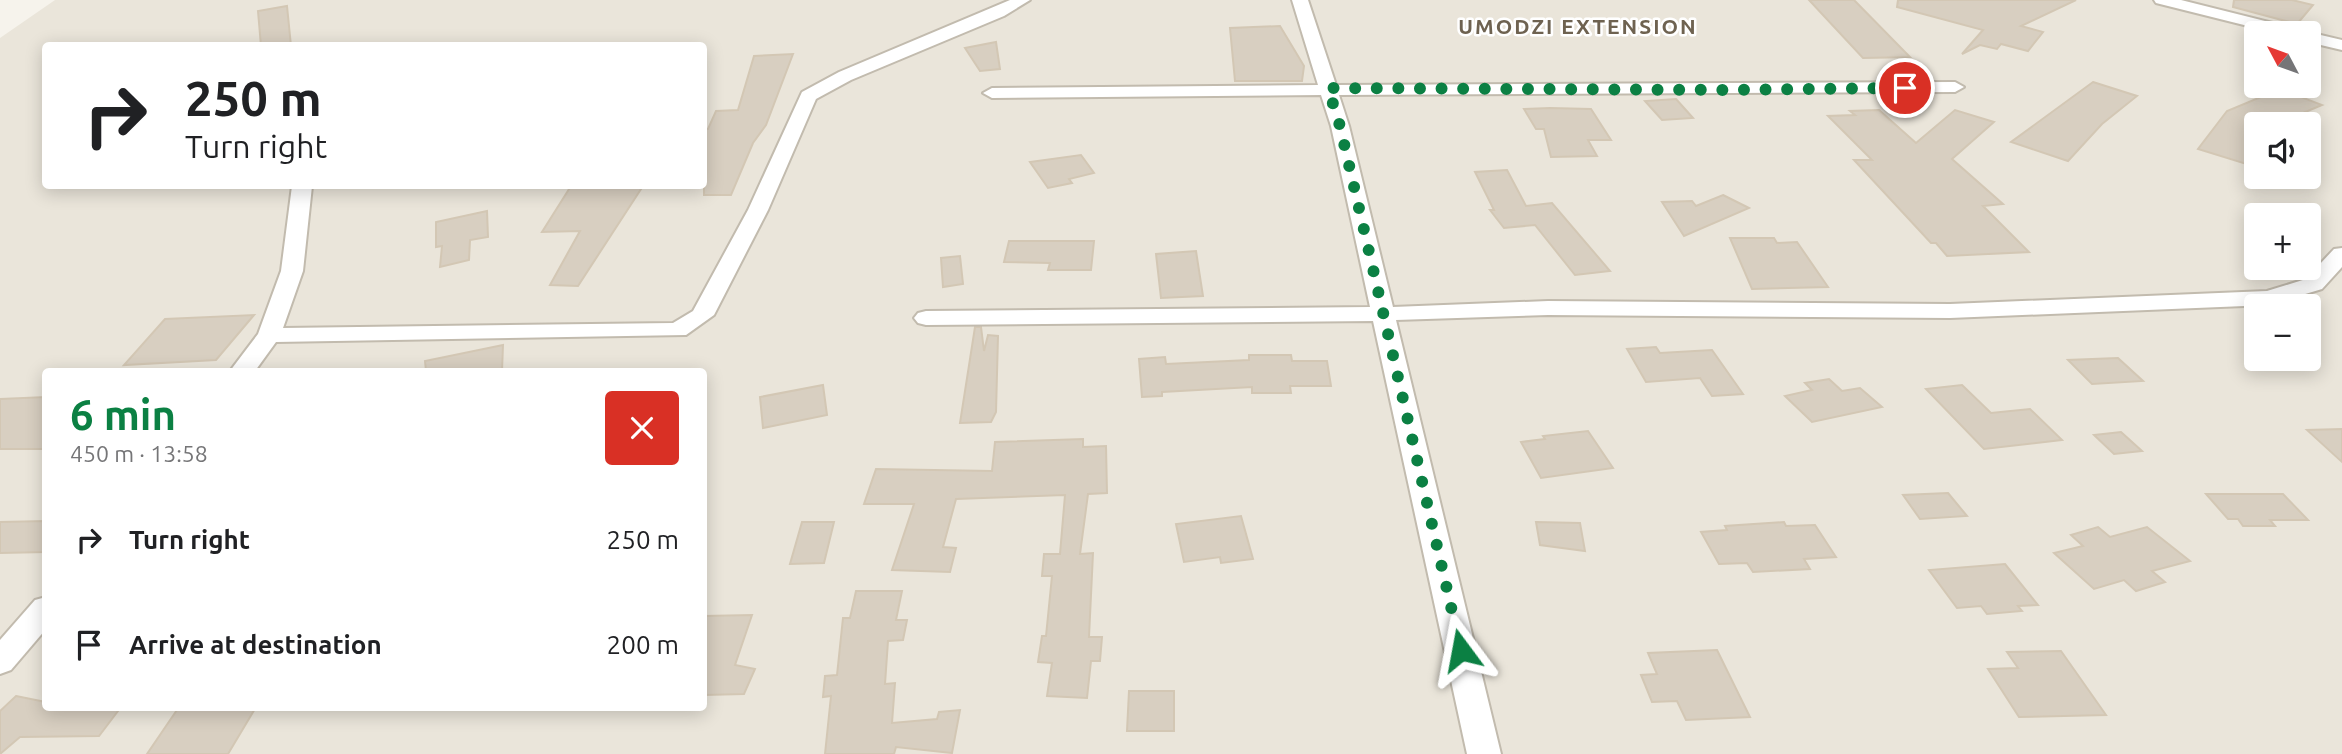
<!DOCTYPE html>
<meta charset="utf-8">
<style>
:root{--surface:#fff;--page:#f6f6f6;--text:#202124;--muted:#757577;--accent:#0b8043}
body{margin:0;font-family:Ubuntu,sans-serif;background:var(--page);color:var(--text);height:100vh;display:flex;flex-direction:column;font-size:26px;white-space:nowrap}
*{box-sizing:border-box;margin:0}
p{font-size:23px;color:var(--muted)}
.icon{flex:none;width:38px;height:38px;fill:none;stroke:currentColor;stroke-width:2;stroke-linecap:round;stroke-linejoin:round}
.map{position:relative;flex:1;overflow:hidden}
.drawer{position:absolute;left:42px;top:368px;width:665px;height:343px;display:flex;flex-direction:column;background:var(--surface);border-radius:7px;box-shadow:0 4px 18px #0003}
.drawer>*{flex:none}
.banner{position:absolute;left:42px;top:42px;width:665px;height:147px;border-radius:7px;box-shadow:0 4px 18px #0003;background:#fff;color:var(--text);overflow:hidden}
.needle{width:46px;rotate:311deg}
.tools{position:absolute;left:2244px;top:21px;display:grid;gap:14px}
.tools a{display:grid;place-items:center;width:77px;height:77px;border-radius:7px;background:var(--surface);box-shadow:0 4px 18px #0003;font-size:35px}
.pin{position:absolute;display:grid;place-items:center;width:60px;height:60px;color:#fff;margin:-30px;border:4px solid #fff;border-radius:50%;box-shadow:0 2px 7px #0007}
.me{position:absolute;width:77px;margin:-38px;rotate:347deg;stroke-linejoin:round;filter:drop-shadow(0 0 5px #0008)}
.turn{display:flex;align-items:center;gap:24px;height:147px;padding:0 28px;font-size:32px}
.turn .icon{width:91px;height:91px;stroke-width:2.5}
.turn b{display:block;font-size:49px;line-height:60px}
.round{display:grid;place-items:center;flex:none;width:74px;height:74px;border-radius:7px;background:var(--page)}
.summary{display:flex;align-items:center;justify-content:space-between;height:119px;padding:0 28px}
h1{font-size:42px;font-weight:700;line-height:52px;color:var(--accent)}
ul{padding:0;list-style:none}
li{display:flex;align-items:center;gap:21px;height:105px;padding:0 28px}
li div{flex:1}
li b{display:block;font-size:26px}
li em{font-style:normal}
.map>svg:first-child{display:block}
.residential{fill:#eae5da;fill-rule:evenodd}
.building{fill:#d8cfc1;stroke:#d3c7b4;stroke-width:2}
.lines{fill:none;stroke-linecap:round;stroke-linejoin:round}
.minor-casing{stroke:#c2bbae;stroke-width:4}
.minor{fill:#fff;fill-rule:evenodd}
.route{stroke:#0b8043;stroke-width:12;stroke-dasharray:0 21.6}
.labels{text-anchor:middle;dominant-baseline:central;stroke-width:5;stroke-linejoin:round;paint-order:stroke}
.far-district-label{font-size:21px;font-weight:bold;letter-spacing:2px;fill:#6e6250;stroke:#fff}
</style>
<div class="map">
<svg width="2342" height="754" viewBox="0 0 2342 754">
<rect width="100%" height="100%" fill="#f6f3ec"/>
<path class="residential" d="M55,0H2342V754H0V38ZM2256,33H2308V86H2256ZM46,46H704V186H46ZM2256,124H2308V177H2256ZM2256,215H2308V268H2256ZM2256,306H2308V359H2256ZM46,371H704V707H46Z"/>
<g class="building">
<polygon points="1809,0 1854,0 1910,57 1863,58"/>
<polygon points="1898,0 2076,0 2021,26 2043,32 2028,51 2001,44 1997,49 1980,45 1962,54 1983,30 1897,7"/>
<polygon points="2234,0 2292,0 2313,5 2297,24 2233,7"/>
<polygon points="287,6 291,46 261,46 258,11"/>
<polygon points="1280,26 1304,66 1302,81 1235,81 1230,28"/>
<polygon points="996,42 1000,69 980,71 965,48"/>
<polygon points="793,54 766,125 753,143 731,195 704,195 704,129 708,129 716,111 738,110 754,56"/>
<polygon points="2093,82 2137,96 2102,124 2068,161 2011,142"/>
<polygon points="2280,89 2322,105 2277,124 2256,116 2256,167 2198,149 2227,111"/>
<polygon points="1676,99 1693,118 1662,120 1645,101"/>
<polygon points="1550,108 1591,109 1611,140 1588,140 1597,156 1551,157 1544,129 1536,129 1524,109"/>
<polygon points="1879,110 1916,143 1955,110 1994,122 1952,159 2003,204 1983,206 2029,252 1947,256 1936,243 1931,243 1854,160 1872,160 1828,116 1855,115 1850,111"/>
<polygon points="1081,155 1094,173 1069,179 1072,183 1048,188 1030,162"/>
<polygon points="1507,170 1526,206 1552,203 1610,271 1575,275 1535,225 1504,228 1490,210 1494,210 1475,172"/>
<polygon points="571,186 643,186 578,286 550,285 580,231 542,232"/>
<polygon points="1723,195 1749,208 1684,236 1662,202 1692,201 1696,206"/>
<polygon points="487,211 488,237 470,240 469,260 440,267 442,246 436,247 436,222"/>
<polygon points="1730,238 1774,238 1777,243 1797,242 1828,287 1752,289"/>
<polygon points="1009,241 1094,241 1091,270 1048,270 1050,263 1004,262"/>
<polygon points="1196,251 1203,296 1161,298 1156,254"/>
<polygon points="960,256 963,284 943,287 941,258"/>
<polygon points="254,315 216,360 124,365 165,319"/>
<polygon points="975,327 981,327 984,351 988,335 998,336 996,412 991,422 960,423"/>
<polygon points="503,345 502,371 426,371 425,361"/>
<polygon points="1656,347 1660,353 1712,350 1743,394 1712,396 1700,378 1646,382 1627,349"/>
<polygon points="1249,355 1291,355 1292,361 1327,361 1331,386 1290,386 1291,393 1252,393 1252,387 1162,392 1162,396 1142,397 1139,359 1165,357 1166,364 1249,360"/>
<polygon points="2118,358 2143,381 2092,384 2068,360"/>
<polygon points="1829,379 1842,391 1860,388 1882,407 1812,422 1785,396 1812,390 1805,383"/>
<polygon points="823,385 827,415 763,428 760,397"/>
<polygon points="1962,385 1991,413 2030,409 2062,440 1984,449 1926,389"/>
<polygon points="46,397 46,449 0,449 0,399"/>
<polygon points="2342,429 2342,462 2307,430"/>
<polygon points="1588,431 1613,468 1541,478 1521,442 1545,439 1543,436"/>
<polygon points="2121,432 2142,451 2114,454 2094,435"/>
<polygon points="1083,439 1083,447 1106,446 1107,493 1088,494 1080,554 1093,553 1089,637 1102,637 1100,661 1091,661 1087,698 1047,696 1052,663 1038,662 1042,636 1046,636 1052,576 1042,576 1044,554 1060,554 1065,495 956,499 943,547 956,548 950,572 892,570 914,504 864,504 876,469 992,471 995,442"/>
<polygon points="1948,493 1967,516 1920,519 1903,495"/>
<polygon points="2206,494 2283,494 2308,520 2270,520 2275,526 2243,526 2238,519 2228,519"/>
<polygon points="1241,516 1253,559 1221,563 1220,557 1184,562 1176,524"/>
<polygon points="46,521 46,552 0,553 0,522"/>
<polygon points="802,522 834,522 824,563 790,564"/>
<polygon points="1536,522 1580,523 1585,551 1540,545"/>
<polygon points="1784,522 1786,526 1815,525 1836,557 1804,559 1810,569 1753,572 1747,563 1719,564 1701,532 1727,530 1725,526"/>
<polygon points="2098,527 2110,537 2147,527 2190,561 2152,571 2165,582 2136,591 2124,580 2094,589 2054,553 2083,546 2071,535"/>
<polygon points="2005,564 2038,605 2018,606 2022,611 1987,614 1981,606 1957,608 1929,570"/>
<polygon points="856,591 902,591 896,620 907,620 903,640 888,641 885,684 895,683 892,723 937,719 939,712 960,710 952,753 896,747 894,754 825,754 831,696 823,697 825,676 837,675 843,618 850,618"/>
<polygon points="752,615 735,665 755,669 744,694 704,695 704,616"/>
<polygon points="1717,650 1750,717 1686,720 1677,701 1652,702 1641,675 1657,674 1648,653"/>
<polygon points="2061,651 2106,715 2019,717 1988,669 2018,668 2007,652"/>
<polygon points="1129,691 1174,691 1174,731 1127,731"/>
<polygon points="16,696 46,702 46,707 121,707 99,736 20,737 0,754 0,711"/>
<polygon points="179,707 256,707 228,754 147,754"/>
</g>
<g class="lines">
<defs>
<g id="minor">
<polygon points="1010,0 1030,0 1004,16 851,80 816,99 768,210 714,315 686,335 276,342 255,371 230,371 258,334 281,271 292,186 312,186 303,271 283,328 673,323 693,311 748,210 802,92 839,72"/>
<polygon points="1292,0 1308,0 1336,85 1955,82 1964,87 1955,92 1339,95 1349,126 1393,307 1548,301 1950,304 2267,291 2306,279 2334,249 2342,248 2342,267 2322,289 2269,305 1950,318 1548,315 1396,320 1501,754 1467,754 1373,321 926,325 918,323 914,318 918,313 926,311 1370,307 1331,126 1321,95 992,98 983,93 992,88 1318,85"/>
<polygon points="2154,0 2181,0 2301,30 2303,33 2276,33 2156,3"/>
<polygon points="2308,32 2342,40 2342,50 2308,42 2308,33 2303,33"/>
<polygon points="46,597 46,629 11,670 0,674 0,640 35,600"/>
</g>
</defs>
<use href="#minor" class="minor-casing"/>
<use href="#minor" class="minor"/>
</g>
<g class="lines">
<polyline class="route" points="1461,650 1340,126 1328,88 1728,90 1905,88"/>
</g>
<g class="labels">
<g class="far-district-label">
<text x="1578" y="26">UMODZI EXTENSION</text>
</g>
</g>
</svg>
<div class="tools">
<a><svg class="needle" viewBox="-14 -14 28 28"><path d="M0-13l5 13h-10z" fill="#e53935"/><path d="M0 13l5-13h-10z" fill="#757577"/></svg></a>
<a><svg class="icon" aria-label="sound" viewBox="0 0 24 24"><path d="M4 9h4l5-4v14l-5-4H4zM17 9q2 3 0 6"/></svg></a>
<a>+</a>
<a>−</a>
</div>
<div class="pin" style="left:1905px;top:88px;background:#d93025"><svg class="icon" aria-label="arrive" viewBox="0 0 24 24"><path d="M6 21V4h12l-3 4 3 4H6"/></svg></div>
<svg class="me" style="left:1461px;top:650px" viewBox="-20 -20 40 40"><path d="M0-17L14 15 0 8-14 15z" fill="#0b8043" stroke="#fff" stroke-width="4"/></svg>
<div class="banner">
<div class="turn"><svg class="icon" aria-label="right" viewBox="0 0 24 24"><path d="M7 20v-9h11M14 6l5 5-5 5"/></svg><div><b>250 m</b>Turn right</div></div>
</div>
<section class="drawer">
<div class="summary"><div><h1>6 min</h1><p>450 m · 13:58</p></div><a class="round" style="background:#d93025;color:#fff"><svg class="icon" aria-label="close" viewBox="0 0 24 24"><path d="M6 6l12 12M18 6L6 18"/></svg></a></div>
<ul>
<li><svg class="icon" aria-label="right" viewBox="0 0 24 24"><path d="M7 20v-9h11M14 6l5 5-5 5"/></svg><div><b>Turn right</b></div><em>250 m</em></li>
<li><svg class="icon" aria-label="arrive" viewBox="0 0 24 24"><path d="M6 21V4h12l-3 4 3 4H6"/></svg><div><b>Arrive at destination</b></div><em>200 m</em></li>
</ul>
</section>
</div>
